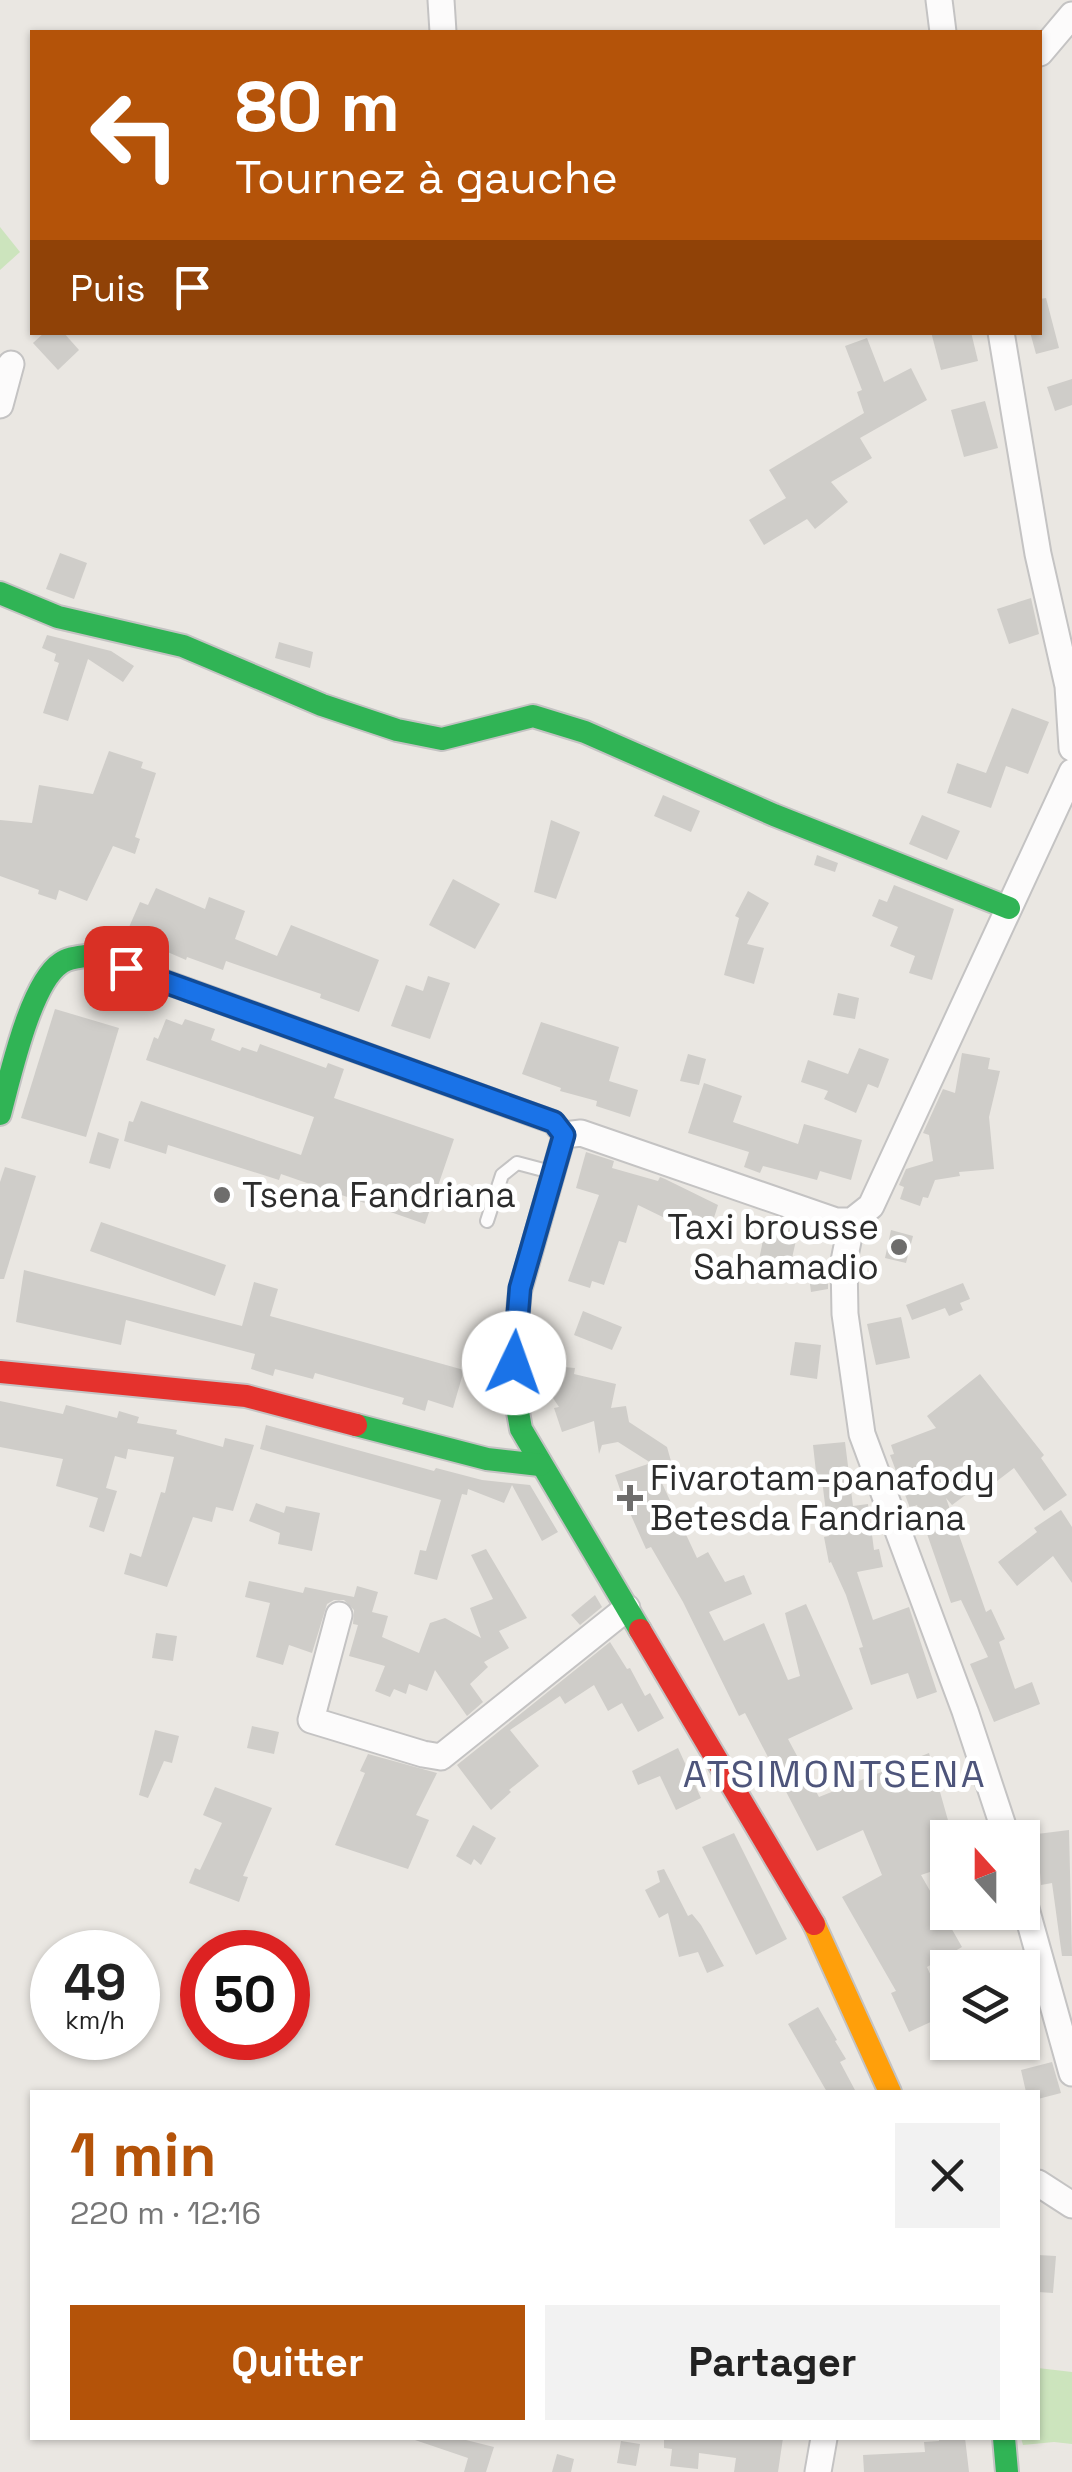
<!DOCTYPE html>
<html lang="fr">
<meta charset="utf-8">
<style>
:root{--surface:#fff;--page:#f2f2f2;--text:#222;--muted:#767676;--accent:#b45309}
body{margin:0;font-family:"Space Grotesk",sans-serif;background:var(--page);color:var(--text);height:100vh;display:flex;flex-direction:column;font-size:38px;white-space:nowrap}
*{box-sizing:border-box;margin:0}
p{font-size:32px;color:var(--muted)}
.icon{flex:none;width:55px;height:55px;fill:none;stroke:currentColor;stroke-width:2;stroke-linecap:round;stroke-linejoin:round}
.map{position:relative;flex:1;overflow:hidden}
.sheet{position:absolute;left:30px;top:2090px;width:1010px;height:350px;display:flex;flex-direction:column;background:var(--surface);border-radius:0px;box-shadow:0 2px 8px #0004}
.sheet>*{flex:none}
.banner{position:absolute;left:30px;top:30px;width:1012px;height:305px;border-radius:0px;box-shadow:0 2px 8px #0004;background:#b45309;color:#fff;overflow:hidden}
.needle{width:65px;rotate:339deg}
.buttons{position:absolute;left:930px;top:1820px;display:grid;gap:20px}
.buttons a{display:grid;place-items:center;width:110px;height:110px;border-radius:0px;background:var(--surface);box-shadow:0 2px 8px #0004;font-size:50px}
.speed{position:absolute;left:30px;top:1930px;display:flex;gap:20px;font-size:50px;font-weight:700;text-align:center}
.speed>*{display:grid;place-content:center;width:130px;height:130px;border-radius:50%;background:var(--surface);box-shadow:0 2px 8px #0004;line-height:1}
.speed small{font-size:25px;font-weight:400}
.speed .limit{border:15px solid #d22;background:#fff;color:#111}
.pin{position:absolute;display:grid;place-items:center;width:85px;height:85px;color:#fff;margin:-42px;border-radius:20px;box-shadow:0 5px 15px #0006}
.me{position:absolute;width:110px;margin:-55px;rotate:3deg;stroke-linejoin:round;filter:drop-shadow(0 0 8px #0008)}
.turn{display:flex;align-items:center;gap:35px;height:210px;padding:0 40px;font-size:45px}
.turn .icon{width:130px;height:130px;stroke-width:2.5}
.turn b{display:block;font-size:70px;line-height:85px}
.then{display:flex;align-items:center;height:95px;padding:0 40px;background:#0003;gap:20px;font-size:38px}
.round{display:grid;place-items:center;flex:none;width:105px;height:105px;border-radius:0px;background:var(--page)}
.head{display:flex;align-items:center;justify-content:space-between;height:170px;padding:0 40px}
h1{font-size:60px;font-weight:600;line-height:75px;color:var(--accent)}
.button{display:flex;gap:20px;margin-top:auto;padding:20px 40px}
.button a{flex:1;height:115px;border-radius:0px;background:var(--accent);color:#fff;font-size:40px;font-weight:600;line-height:115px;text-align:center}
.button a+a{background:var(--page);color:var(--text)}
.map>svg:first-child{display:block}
.green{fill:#cce4bd}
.building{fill:#cfcdc9}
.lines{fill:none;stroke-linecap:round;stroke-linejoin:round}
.lane-casing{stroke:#c4c3c3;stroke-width:16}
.street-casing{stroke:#c4c3c3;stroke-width:29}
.fast-casing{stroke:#c4c3c3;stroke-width:26}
.slow-casing{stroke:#c4c3c3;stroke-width:26}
.jam-casing{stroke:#c4c3c3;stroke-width:26}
.lane{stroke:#fcfbfb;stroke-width:12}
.street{stroke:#fcfbfb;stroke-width:25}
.fast{stroke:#30b455;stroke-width:22}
.slow{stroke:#ff9f0a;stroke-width:22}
.jam{stroke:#e5322d;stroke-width:22}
.route-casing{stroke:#114b97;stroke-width:25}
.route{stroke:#1a73e8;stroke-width:18}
.poi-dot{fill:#6e6d6c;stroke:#fff;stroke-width:4}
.labels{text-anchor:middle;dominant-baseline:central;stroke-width:10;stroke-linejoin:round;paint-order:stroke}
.poi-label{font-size:35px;fill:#2c2c2c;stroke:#fff;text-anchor:start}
.neighbourhood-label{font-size:38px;letter-spacing:2.5px;fill:#4e557b;stroke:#fff}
</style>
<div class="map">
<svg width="1072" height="2472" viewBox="0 0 1072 2472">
<rect width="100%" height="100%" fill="#eae7e2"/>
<g class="green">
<polygon points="0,227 20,252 0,270"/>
<polygon points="1038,2368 1072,2372 1072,2444 1054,2442 1023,2445 1021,2438 1038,2438"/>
</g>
<g class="building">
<polygon points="1046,298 1059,348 1036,354 1030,332 1040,332 1040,299"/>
<polygon points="45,332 63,332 79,350 58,370 33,343"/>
<polygon points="931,332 971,332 978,361 941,370"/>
<polygon points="867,338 884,382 911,368 927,400 860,438 872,458 831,482 848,502 815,529 807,519 764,545 749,520 786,498 769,470 864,413 857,392 862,390 845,346"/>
<polygon points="1072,379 1072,405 1055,411 1047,387"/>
<polygon points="985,401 998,448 964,457 951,410"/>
<polygon points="60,553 87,563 74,599 46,589"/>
<polygon points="1031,598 1039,634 1009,644 997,609"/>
<polygon points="47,635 111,651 134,666 123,682 88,659 68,721 43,713 59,663 54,661 56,654 42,648"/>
<polygon points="279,642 313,652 310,668 275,658"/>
<polygon points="1012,708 1049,722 1028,774 1006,766 991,808 947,793 957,763 986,773"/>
<polygon points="109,751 143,762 141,768 156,773 135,837 140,839 135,854 113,846 87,901 59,890 56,900 38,894 39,890 0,876 0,820 32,823 39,785 93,794"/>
<polygon points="663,795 700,811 691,832 654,816"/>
<polygon points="922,815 960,831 947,860 909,844"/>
<polygon points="551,820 580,832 556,899 534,892"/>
<polygon points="817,855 838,863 835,872 814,865"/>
<polygon points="453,879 500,904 475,949 429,925"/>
<polygon points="894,885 954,909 932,980 909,973 915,956 890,946 898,927 872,916 879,899 887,902"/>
<polygon points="156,888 205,909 209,897 245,911 235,939 277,956 291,925 379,960 359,1012 320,998 321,994 226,961 223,970 187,957 186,960 126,934 140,902 148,905"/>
<polygon points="748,891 769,903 747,944 764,948 754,984 724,975 739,918 735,916"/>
<polygon points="428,976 450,983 430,1039 391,1026 406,985 423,991"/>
<polygon points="838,993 859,998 855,1019 833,1015"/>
<polygon points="55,1009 119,1028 86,1137 21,1118"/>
<polygon points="166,1019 182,1025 185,1019 215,1029 211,1040 240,1051 242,1047 257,1052 260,1044 326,1068 328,1063 344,1069 334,1098 454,1139 425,1224 281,1174 279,1180 168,1145 166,1154 124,1141 129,1121 133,1122 141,1101 301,1155 314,1117 146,1060 154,1037 158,1039"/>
<polygon points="541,1022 619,1047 609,1081 638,1090 630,1117 596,1106 597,1101 560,1091 561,1088 522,1074"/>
<polygon points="859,1048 889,1059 878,1088 868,1084 856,1113 824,1099 828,1091 801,1082 808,1060 848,1074"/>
<polygon points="962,1053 990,1058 988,1069 1000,1071 989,1117 994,1169 959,1172 960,1176 935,1180 928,1198 923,1197 920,1206 900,1199 904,1187 899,1185 906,1169 933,1161 929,1135 923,1133 943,1089 955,1093"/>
<polygon points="688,1054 706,1059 699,1085 680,1081"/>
<polygon points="704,1083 742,1096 733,1122 798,1144 804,1124 862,1140 851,1180 820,1171 817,1180 763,1166 760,1173 744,1167 749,1152 688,1133"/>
<polygon points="98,1132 119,1139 110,1169 89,1163"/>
<polygon points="586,1152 614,1161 612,1168 658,1181 660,1177 665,1179 718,1205 712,1224 682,1215 681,1218 676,1216 673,1222 638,1205 626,1243 619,1241 604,1285 592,1281 590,1288 568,1281 599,1195 576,1188"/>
<polygon points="5,1167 36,1176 4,1279 0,1279 0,1182"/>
<polygon points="767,1220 799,1227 790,1267 759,1260"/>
<polygon points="101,1222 226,1265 215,1296 90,1251"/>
<polygon points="891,1230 913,1236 906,1263 885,1258"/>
<polygon points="24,1270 242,1326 254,1282 278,1289 270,1316 464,1370 453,1408 428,1400 425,1411 402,1404 404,1398 315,1373 313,1379 275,1369 273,1376 251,1369 255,1354 126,1320 121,1345 16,1322"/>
<polygon points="828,1273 828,1289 811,1292 809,1276"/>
<polygon points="963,1283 970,1299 960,1303 963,1310 949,1316 945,1308 912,1320 906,1305"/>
<polygon points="583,1311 622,1327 612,1350 574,1335"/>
<polygon points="901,1317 910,1358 876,1365 867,1324"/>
<polygon points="795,1342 821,1345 817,1379 790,1375"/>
<polygon points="551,1366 575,1368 574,1374 616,1384 611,1408 626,1406 629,1422 667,1447 676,1479 671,1476 660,1479 697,1558 708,1552 725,1582 744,1575 752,1594 709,1612 724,1641 764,1623 788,1680 800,1676 785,1613 806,1604 853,1709 788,1739 819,1797 929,1753 953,1838 948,1838 948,1866 921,1875 962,1947 927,1967 948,2014 909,2032 891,1993 896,1991 842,1897 882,1875 863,1830 817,1851 745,1713 739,1716 683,1602 651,1547 646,1549 622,1495 615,1475 651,1463 618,1442 602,1445 599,1454 594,1421 562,1432 554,1408 559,1407 543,1383"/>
<polygon points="980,1374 1044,1455 1041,1458 1067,1495 1044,1511 1014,1468 984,1491 979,1485 952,1505 946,1498 986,1612 991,1609 1005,1639 999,1642 1015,1689 1032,1682 1040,1704 994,1722 970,1664 988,1657 961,1600 951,1603 917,1505 910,1508 890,1455 894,1454 891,1445 936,1428 927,1416"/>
<polygon points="0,1401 63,1414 66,1405 117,1418 119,1411 139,1417 137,1423 177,1430 176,1434 223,1447 225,1438 254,1445 233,1511 216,1507 212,1522 193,1517 167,1587 124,1574 130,1553 141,1557 161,1492 165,1493 174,1457 128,1449 126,1459 115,1456 106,1488 117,1491 104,1532 89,1527 98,1498 56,1486 63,1459 0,1447"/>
<polygon points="266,1425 434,1471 436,1468 482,1480 530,1485 558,1532 542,1541 512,1485 504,1503 468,1489 467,1495 462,1494 437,1580 414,1574 420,1550 426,1551 441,1500 260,1449"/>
<polygon points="845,1442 853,1506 868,1504 874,1550 879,1549 883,1567 857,1572 873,1620 909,1607 937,1692 917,1699 908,1673 871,1685 859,1648 863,1647 846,1595 831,1562 829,1563 824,1537 829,1536 822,1480 817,1481 813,1445"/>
<polygon points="256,1503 284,1513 286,1506 320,1513 312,1551 278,1544 280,1533 249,1521"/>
<polygon points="1061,1510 1072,1527 1072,1583 1053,1556 1017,1586 998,1562 1037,1532 1034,1528"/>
<polygon points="486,1549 527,1618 499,1631 509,1648 484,1662 488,1667 470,1684 483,1702 467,1716 435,1670 427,1691 409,1684 406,1694 394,1689 390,1697 375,1691 385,1666 349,1656 358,1625 353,1624 354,1610 344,1600 334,1600 327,1604 312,1653 289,1645 283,1665 256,1657 270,1603 245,1597 249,1581 303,1593 305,1587 354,1597 357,1586 378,1592 372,1612 388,1616 382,1637 419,1653 430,1623 445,1618 481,1638 470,1608 493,1599 471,1555"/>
<polygon points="595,1595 602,1607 580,1625 571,1615"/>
<polygon points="156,1633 177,1636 173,1661 152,1658"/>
<polygon points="610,1642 627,1669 630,1668 645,1696 650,1693 664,1718 638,1732 622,1703 608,1711 594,1685 565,1704 560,1696 510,1730 539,1766 509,1790 511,1792 491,1810 457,1765"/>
<polygon points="252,1726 279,1732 274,1754 247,1748"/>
<polygon points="155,1730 179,1736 172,1763 164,1761 148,1798 139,1795"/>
<polygon points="678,1748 701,1798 676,1810 660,1776 638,1785 632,1771"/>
<polygon points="368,1754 437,1773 416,1815 429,1820 408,1869 335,1845 365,1773 360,1771"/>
<polygon points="215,1787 272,1808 243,1876 248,1877 239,1902 189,1883 195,1868 200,1870 222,1823 203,1815"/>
<polygon points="473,1825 496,1838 481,1865 474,1859 471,1865 456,1856"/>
<polygon points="1069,1830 1072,1956 1062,1956 1052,1883 1041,1885 1037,1834"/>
<polygon points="734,1833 787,1939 756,1955 702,1847"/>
<polygon points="664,1869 688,1916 692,1914 701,1925 724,1966 707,1973 698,1952 679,1957 668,1913 659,1918 645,1890 660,1882 657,1871"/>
<polygon points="818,2007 837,2040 835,2041 846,2059 840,2062 856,2092 827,2092 788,2024"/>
<polygon points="1052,2062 1061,2093 1038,2099 1038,2092 1026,2092 1021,2070"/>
<polygon points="1038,2255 1056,2256 1053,2293 1038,2292"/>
<polygon points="415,2438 458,2438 494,2447 486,2472 464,2472 468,2458 415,2440"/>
<polygon points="664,2438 783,2438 778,2472 734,2472 736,2458 699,2453 698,2469 670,2466 672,2449 664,2448"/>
<polygon points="939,2438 965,2438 969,2472 864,2472 863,2455 925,2452 924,2442 939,2441"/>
<polygon points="621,2441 640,2444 636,2466 617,2463"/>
<polygon points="557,2454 574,2459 571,2472 552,2472"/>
</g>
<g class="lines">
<defs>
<polyline id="lane" points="487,1221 502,1175 517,1163 551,1172"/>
<g id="street">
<polyline points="441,0 443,32"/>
<polyline points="939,0 943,32"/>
<polyline points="1040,53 1072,15"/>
<polyline points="1001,332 1038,554 1068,686 1072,748"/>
<polyline points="0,405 11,364"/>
<polyline points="564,1135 581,1133 836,1221 852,1221 871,1206 1072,772"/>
<polyline points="852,1221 844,1261 845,1314 862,1434 965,1711 1007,1838"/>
<polyline points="339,1615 311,1720 423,1754 441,1757 627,1608"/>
<polyline points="1022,1894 1072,2073"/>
<polyline points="1038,2183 1072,2205"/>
<polyline points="818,2472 824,2438"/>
</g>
<g id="fast">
<polyline points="0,593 58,617 183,646 322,705 397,730 442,739 533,716 585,732 774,815 1009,908"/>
<path d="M0,1114C10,1078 30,983 61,963C69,957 81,957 91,955L553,1122L564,1135L520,1291L515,1343L518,1412L521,1429L640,1630"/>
<polyline points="356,1425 487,1459 540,1465"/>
<polyline points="1004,2438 1007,2472"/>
</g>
<polyline id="slow" points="814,1924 890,2092"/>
<g id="jam">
<polyline points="0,1372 246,1396 356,1425"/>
<polyline points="640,1630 814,1924"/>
</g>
</defs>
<use href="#lane" class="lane-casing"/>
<use href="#street" class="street-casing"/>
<use href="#fast" class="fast-casing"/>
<use href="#slow" class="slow-casing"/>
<use href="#jam" class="jam-casing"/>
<use href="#lane" class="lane"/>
<use href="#street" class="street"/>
<use href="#fast" class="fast"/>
<use href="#slow" class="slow"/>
<use href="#jam" class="jam"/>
</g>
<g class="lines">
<defs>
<polyline id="route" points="126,968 554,1122 564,1135 520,1288 514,1363"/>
</defs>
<use href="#route" class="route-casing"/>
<use href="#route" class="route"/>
</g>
<g class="poi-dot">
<circle cx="222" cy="1195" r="10"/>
<circle cx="899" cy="1247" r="10"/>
<path d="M625 1483h10v10h10v10h-10v10h-10v-10h-10v-10h10z"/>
</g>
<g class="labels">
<g class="poi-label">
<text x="242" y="1195">Tsena Fandriana</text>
<text x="879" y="1227" text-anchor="end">Taxi brousse<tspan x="879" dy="40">Sahamadio</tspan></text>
<text x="650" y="1478">Fivarotam-panafody<tspan x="650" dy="40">Betesda Fandriana</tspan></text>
</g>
<g class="neighbourhood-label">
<text x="835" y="1774">ATSIMONTSENA</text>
</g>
</g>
</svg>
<div class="buttons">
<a><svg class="needle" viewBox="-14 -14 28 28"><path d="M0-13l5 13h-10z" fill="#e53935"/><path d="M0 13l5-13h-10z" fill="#767676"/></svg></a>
<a><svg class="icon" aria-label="layers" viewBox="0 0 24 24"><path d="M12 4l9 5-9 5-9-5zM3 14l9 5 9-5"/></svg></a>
</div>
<div class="speed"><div>49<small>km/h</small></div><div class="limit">50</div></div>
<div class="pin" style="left:126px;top:968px;background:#d93025"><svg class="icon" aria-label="arrive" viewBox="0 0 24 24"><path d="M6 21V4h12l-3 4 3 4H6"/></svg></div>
<svg class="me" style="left:514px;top:1363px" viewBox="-20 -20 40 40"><circle r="19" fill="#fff"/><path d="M0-13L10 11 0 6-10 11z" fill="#1a73e8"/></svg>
<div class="banner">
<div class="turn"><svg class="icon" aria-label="left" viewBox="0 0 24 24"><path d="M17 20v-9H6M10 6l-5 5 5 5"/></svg><div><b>80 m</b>Tournez à gauche</div></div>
<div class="then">Puis<svg class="icon" aria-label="arrive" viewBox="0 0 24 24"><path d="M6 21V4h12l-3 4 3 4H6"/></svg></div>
</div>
<section class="sheet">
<div class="head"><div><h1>1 min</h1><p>220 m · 12:16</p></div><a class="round"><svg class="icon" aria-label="close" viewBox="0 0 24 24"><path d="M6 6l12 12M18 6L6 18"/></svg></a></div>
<div class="button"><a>Quitter</a><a>Partager</a></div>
</section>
</div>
